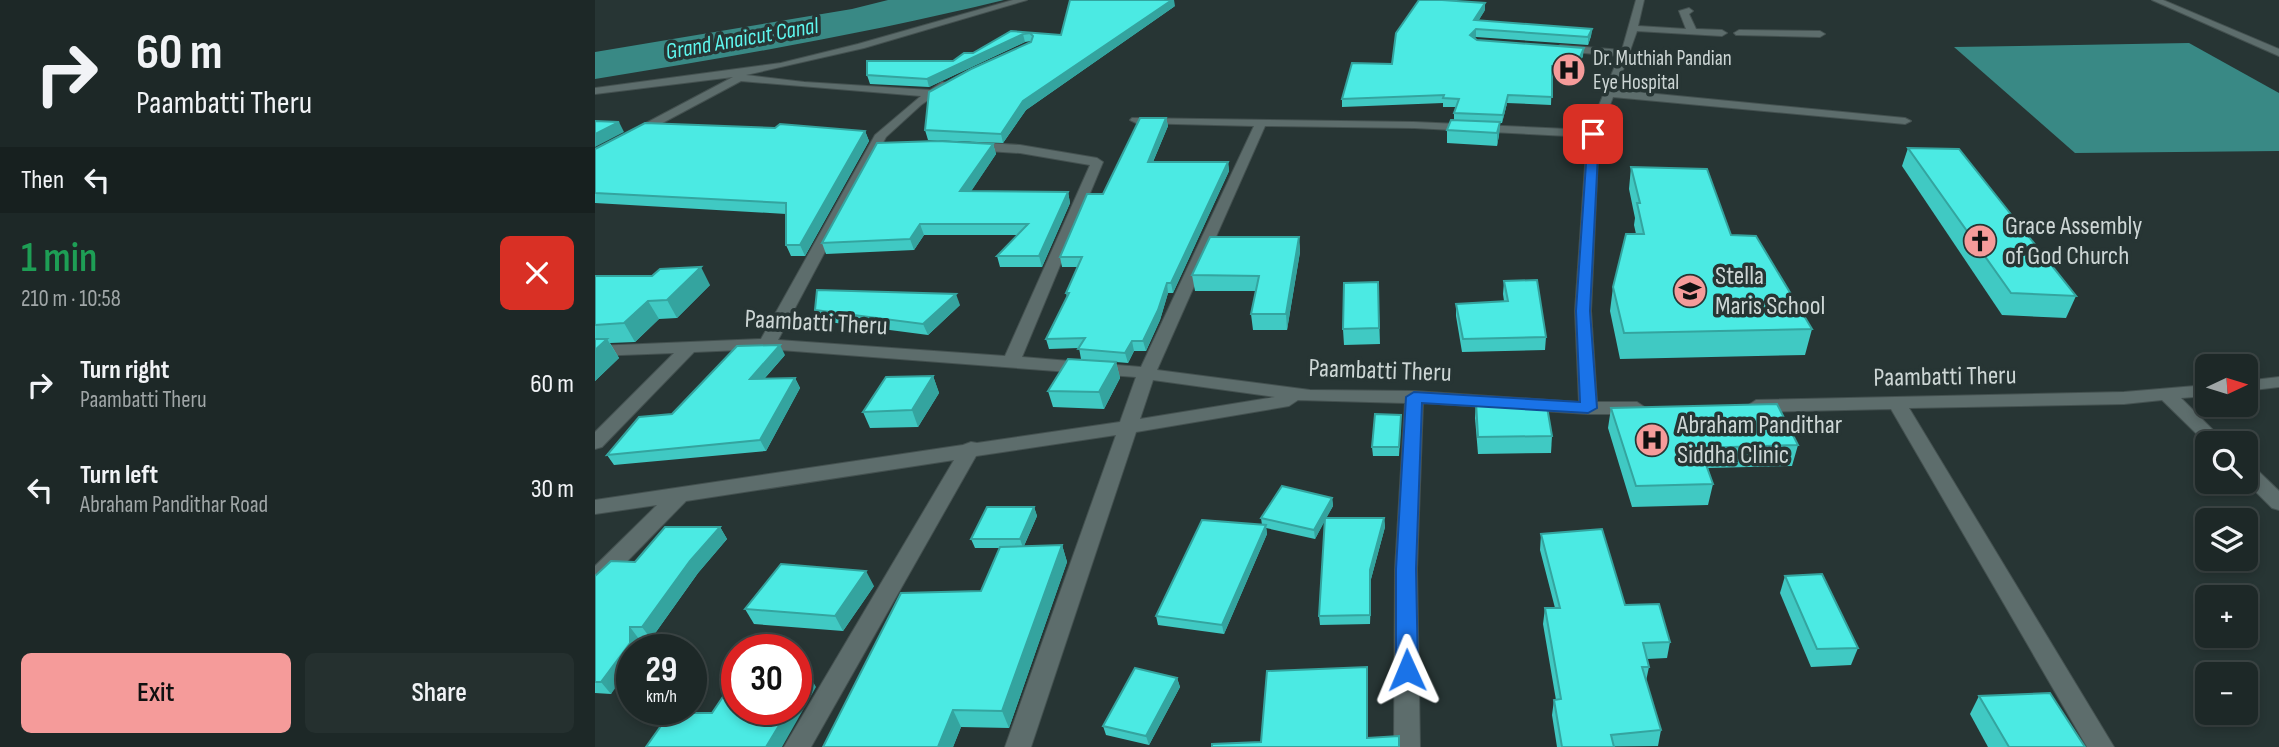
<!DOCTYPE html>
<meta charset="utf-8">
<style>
:root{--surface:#1d2827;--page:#25302f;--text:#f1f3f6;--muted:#a0a6a7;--line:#3b4444;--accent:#f59b9a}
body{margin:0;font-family:"Sofia Sans Condensed",sans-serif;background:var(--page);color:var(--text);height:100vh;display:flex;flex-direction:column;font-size:26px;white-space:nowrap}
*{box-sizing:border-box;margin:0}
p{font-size:23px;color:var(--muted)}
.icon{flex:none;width:38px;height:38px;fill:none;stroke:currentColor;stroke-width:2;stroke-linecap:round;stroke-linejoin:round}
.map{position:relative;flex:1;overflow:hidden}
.side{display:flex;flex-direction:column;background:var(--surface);width:595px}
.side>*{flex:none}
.banner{background:#1d2827;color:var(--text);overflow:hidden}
.needle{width:46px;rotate:86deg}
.fabs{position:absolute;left:1600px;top:354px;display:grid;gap:14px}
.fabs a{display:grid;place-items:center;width:63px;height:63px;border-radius:10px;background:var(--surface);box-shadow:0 4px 10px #0003,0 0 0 2px var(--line);font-size:35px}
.speed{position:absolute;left:21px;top:634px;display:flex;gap:14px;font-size:35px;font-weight:700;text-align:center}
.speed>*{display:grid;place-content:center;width:91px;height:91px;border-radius:50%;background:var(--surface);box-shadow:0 4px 10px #0003,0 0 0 2px var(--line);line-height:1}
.speed small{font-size:18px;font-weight:400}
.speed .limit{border:10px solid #d22;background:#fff;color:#111}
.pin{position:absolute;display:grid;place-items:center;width:60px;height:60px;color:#fff;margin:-30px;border-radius:14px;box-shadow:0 4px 10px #0006}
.me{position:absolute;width:77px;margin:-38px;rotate:359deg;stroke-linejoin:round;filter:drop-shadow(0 0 5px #0008)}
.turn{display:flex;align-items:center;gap:24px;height:147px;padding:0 21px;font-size:32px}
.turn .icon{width:91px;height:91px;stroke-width:2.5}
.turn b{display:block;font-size:49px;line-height:60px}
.then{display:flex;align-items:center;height:66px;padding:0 21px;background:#0003;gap:14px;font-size:26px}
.round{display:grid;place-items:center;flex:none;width:74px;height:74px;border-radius:10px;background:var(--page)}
.overview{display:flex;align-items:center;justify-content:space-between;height:119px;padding:0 21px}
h1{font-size:42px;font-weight:600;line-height:52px;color:#1e9e55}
.button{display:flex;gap:14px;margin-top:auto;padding:14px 21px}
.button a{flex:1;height:80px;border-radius:10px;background:var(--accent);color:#111;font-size:28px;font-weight:600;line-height:80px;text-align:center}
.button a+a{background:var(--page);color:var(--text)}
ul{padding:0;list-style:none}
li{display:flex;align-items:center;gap:21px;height:105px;padding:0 21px}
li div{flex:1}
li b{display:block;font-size:26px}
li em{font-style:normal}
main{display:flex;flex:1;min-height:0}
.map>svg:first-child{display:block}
.water{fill:#398985}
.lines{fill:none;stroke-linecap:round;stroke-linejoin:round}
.minor-casing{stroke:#445150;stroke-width:2}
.minor{fill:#5d6d6c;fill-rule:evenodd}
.wall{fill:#40c9c3}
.shaded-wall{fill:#34a49f}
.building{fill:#4beae3;stroke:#34a49f;stroke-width:2}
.route{fill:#1a73e8;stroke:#114b97;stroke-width:2}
.labels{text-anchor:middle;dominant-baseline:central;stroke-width:7;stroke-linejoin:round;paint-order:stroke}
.far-poi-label{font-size:21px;fill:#cdd6d5;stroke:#273534;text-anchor:start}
.far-water-label{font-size:23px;font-style:italic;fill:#5ef6ee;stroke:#273534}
.poi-label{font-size:26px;fill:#cdd6d5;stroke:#273534;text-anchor:start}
.street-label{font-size:26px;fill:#cdd6d5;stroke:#273534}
</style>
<main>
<section class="side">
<div class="banner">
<div class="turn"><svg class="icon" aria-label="right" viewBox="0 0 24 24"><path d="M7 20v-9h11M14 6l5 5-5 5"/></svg><div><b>60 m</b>Paambatti Theru</div></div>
<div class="then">Then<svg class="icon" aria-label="left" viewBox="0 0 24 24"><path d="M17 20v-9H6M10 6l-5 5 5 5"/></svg></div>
</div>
<div class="overview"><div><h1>1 min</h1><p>210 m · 10:58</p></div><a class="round" style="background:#d93025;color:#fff"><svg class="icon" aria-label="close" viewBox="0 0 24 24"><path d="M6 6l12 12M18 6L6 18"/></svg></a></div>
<ul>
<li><svg class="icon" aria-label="right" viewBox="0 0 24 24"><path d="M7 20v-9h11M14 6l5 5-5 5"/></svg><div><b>Turn right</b><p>Paambatti Theru</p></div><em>60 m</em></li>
<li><svg class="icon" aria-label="left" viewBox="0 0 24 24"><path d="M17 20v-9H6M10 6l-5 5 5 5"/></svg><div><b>Turn left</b><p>Abraham Pandithar Road</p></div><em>30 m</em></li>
</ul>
<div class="button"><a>Exit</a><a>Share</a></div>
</section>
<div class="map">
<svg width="1684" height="747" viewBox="0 0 1684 747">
<rect width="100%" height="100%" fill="#273534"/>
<g class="water">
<path d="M293,0H409C274,33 137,57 0,79V52L257,9Z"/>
<polygon points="1594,43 1684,93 1684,151 1480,153 1359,47"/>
</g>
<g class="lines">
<defs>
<g id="minor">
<path d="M418,0H432L269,48L151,75L209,82L335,90L347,82L356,84L326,105L291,137L183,340L410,356L495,165L425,153L377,150L371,146L377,142L425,145L502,158L508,162L427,357L546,367L659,126L541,123L535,120L537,118L819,122L994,130L1024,56L965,51L960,48L965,45L1027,50L1041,0H1049L1043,26L1091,29L1084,11L1094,8L1098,11L1094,14L1101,29L1127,30L1132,33L1127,36L1042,31L1021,90L1310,118L1316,121L1310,124L1018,97L1004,134L996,311L1002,402H1042L1051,408L1042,414H993L828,403L822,569L825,747H799L800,569L810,403L703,400L694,406L541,432L436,747H410L521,435L381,456L216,747H189L359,460L91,501L8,586L0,589V566L62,505L0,514V500L368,445L376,442L382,443L525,422L541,377L172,349L99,352L7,447L0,449V432L79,353L0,356V346L166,339L280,135L326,96L146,81L0,159V150L138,77L0,94V88L186,63L263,44ZM670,126L819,128L992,137L980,311L984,402L819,391L715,390L562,370ZM558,380L680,397L545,419Z"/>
<polygon points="1557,0 1568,0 1684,49 1684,56"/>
<polygon points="1144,30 1225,31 1230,34 1225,37 1141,35 1139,33"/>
<polygon points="1684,377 1684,387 1650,391 1650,381"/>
<polygon points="1612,385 1612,396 1586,398 1631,443 1612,444 1567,400 1529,404 1314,408 1519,747 1492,747 1296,409 1161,412 1152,406 1161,400 1529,392"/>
<polygon points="1650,463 1657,465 1684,491 1684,510 1677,508 1650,481"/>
</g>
</defs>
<use href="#minor" class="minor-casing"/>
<use href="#minor" class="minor"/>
</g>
<g class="wall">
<polygon points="580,6 431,110 408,143 333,140 330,130 436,41 430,42 334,87 275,84 272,75 358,61 378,53 416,31 466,35"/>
<polygon points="890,10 883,21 997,29 996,36 993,45 881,37 879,38 882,40 988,56 979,76 957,74 956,105 912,103 907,123 905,123 904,135 902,146 852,143 852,130 859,120 859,113 861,107 848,107 848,103 747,107 747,99 797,64"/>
<polygon points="571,118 573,126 558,162 633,162 634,171 578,293 573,293 565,320 551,351 539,351 533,363 521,362 525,378 509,409 458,407 453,391 486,359 484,348 454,349 451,339 472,297 471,293 483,267 467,267 465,257 508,194"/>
<polygon points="180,128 270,131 274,141 210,256 196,256 191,245 191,214 0,203 0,149"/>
<polygon points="398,144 401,154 376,191 473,192 475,203 447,267 405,267 402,256 422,235 329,235 319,250 231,254 227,243"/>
<polygon points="1313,148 1481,296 1471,318 1407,315 1307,166"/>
<polygon points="1036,167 1136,235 1217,329 1210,355 1025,359 1015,311 1018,287 1041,234 1039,225 1040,218 1034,189"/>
<polygon points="704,237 705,252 692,330 658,330 656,314 661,291 600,291 597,275"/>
<polygon points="0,276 115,285 82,318 64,319 40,342 15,343 24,358 0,381"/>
<polygon points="909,281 951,337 950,350 867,352 861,316 861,304 909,301 908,294"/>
<polygon points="783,282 785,344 749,345 748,329"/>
<polygon points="365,305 333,335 226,321 220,310"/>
<polygon points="190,355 170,378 200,378 205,388 171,451 19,465 12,455 77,414"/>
<polygon points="338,376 344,393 323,427 275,428 268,412"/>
<polygon points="881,402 957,436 956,453 883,454 880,418"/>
<polygon points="1016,408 1203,445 1197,466 1113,468 1118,484 1113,505 1037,507 1013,428"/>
<polygon points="806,423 804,456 778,456 777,447"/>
<polygon points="737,498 738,506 731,518 789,518 790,527 776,579 775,624 725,625 724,616 730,520 720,539 671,528 672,534 629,634 563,625 561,616 667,525 666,518"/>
<polygon points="439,507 442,516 429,546 467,545 472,562 414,728 366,727 358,747 228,747 386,591 405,548 380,548 376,539"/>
<polygon points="125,527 132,539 103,573 56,639 44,639 44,649 37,649 16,694 0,693 0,576 40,562"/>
<polygon points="946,534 1075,642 1072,658 1052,659 1054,667 1051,681 1066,730 1063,746 962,747 957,715 959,700 961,700 948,624 950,608 960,608 945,550"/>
<polygon points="1190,576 1263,648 1256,665 1216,667 1185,593"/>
<polygon points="279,586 248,631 159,624 150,609"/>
<polygon points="582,678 585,687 554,745 511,735 508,726"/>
<polygon points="1384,696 1490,747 1393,747 1375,714"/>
</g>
<g class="shaded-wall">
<polygon points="577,0 579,0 580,6 431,110 408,143 406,134 428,101"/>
<polygon points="890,3 890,10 879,28 879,20"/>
<polygon points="881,29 881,37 875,43 875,35"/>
<polygon points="997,29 996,36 993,45 993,37"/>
<polygon points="428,34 430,42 334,87 332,79"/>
<polygon points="989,48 988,56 979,76 980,68"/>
<polygon points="913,95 912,103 907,123 908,115"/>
<polygon points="571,118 573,126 554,171 553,162"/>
<polygon points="24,122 29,132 0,147 0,134"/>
<polygon points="905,122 904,135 902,146 902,133"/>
<polygon points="270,131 274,141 210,256 205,245"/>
<polygon points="398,144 401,154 369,202 365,191"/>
<polygon points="633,162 634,171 578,293 576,283"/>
<polygon points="473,192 475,203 447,267 444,256"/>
<polygon points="325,224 329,235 319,250 315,239"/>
<polygon points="704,237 705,252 692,330 691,314"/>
<polygon points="106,267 115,285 82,318 72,300"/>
<polygon points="572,283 573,293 565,320 551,351 548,341"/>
<polygon points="361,294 365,305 333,335 328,324"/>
<polygon points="53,301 64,319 40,342 29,323"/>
<polygon points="12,339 24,358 0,381 0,350"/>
<polygon points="537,341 539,351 533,363 530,353"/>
<polygon points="185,345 190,355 160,389 155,379"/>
<polygon points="521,362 525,378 509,409 504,392"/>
<polygon points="338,376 344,393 323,427 317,410"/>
<polygon points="200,378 205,388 171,451 165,440"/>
<polygon points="737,498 738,506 720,539 719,530"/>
<polygon points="439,507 442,516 428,548 425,539"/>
<polygon points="789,518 790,527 776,579 775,624 775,570"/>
<polygon points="671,525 672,534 629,634 627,625"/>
<polygon points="125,527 132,539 103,573 56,639 47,627 95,561"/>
<polygon points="467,545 472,562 414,728 407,711"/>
<polygon points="271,571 279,586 248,631 240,616"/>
<polygon points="35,627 44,639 44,649 37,649 37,665 16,694 6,682"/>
<polygon points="772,667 773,685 773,747 772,738"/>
<polygon points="214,675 221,687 187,747 171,747 194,709 201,709 201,696"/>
<polygon points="582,678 585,687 554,745 551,736"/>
<polygon points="358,710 366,727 358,747 343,747"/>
</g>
<g class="building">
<polygon points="475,0 577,0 428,101 406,134 330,130 334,92 376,69 436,42 438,36 435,33 428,34 332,79 272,75 272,61 358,61 369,53 378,53 416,31 466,35"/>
<polygon points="824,0 847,0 890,3 879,20 997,29 993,37 881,29 875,35 882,40 989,48 980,68 957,66 957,97 913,95 908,115 859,113 864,99 848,98 849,95 747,99 757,63 797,64 801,33"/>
<polygon points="545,118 571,118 553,162 633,162 576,283 572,283 563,310 548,341 537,341 530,353 483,349 490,338 451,339 474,293 471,293 487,257 465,257 492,194 508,194"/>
<polygon points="856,120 905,122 902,133 852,130"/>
<polygon points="0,121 24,122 0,134"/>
<polygon points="50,123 180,128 185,124 270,131 205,245 191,245 191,203 0,193 0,149"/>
<polygon points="343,141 398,144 365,191 473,192 444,256 402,256 433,224 325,224 315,239 227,243 282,143"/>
<polygon points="1313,148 1364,149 1481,296 1416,293"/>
<polygon points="1036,167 1112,169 1136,235 1161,236 1217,329 1029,333 1018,287 1031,234 1049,234 1042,203 1045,203"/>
<polygon points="615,237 704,237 691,314 656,314 664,276 597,275"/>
<polygon points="106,267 72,300 53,301 29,323 0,325 0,276 57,276 65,269"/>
<polygon points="942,280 951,337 868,339 861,304 913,301 909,281"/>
<polygon points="783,282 784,328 748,329 749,283"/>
<polygon points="222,290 361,294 328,324 220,310"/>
<polygon points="0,339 12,339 0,350"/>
<polygon points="185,345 155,379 200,378 165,440 12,455 44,417 77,414 142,346"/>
<polygon points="473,359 521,362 504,392 453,391"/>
<polygon points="338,376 317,410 268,412 291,377"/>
<polygon points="951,401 957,436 883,437 881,402"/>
<polygon points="1182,404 1203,445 1105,448 1118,484 1041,486 1016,408"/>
<polygon points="780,414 806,415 804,447 777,447"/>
<polygon points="687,486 737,498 719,530 666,518"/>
<polygon points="392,507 439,507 425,539 376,539"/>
<polygon points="730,518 789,518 775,570 775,615 724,616"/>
<polygon points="607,520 671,525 627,625 561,616"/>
<polygon points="70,527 125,527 95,561 47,627 35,627 35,643 6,682 0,682 0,576 16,561 40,562"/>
<polygon points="1007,529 1030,605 1064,604 1075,642 1048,643 1054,667 1047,667 1066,730 1016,735 1019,747 967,747 959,700 966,699 950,608 965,608 946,534"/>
<polygon points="467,545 407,711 358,710 343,747 228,747 306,593 386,591 405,547"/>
<polygon points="186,564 271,571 240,616 150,609"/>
<polygon points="1227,574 1263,648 1222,649 1190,576"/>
<polygon points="772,667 772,738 804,736 804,747 617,747 617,744 666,742 672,671"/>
<polygon points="540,668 582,678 551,736 508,726"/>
<polygon points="201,675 214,675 201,696"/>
<polygon points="142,676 142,709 194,709 171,747 51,747 75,713 117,713"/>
<polygon points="1455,693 1490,747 1414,747 1384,696"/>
</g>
<polygon class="route" points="998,131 1004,134 995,311 1002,408 993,413 827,403 821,569 823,670 820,677 812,680 804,677 801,670 801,569 811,397 819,392 985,402 981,311 993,134"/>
<defs>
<symbol id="hospital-disc" viewBox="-11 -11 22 22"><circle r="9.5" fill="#f59b9a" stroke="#273534"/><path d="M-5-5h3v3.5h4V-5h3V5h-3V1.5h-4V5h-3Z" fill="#111"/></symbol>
<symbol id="church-disc" viewBox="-11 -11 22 22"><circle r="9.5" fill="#f59b9a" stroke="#273534"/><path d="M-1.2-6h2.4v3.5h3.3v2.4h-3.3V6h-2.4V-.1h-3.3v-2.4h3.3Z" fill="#111"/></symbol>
<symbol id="school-disc" viewBox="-11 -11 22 22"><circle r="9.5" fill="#f59b9a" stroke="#273534"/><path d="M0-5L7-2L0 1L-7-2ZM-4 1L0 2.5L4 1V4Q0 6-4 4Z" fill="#111"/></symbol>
</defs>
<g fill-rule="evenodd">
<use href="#hospital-disc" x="955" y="51" width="38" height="38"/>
<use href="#church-disc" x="1366" y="222" width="38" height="38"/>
<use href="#school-disc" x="1076" y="272" width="38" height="38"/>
<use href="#hospital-disc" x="1038" y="421" width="38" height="38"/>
</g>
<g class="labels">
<g class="far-poi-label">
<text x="998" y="58">Dr. Muthiah Pandian<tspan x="998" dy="24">Eye Hospital</tspan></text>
</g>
<g class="far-water-label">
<text transform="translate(147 39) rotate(-10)">Grand Anaicut Canal</text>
</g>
<g class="poi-label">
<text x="1410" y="226">Grace Assembly<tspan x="1410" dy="30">of God Church</tspan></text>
<text x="1120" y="276">Stella<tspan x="1120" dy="30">Maris School</tspan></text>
<text x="1082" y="425">Abraham Pandithar<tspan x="1082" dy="30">Siddha Clinic</tspan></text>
</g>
<g class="street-label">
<text transform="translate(221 323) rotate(3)">Paambatti Theru</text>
<text transform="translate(785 371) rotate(2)">Paambatti Theru</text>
<text transform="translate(1350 377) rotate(-1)">Paambatti Theru</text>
</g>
</g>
</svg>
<div class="fabs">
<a><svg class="needle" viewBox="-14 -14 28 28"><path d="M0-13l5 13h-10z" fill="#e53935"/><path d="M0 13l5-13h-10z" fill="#a0a6a7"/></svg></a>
<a><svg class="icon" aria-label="search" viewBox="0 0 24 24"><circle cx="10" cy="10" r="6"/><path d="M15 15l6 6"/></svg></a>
<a><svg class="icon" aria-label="layers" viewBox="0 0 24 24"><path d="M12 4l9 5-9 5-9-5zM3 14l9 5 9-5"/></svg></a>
<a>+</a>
<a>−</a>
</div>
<div class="speed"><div>29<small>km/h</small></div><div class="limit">30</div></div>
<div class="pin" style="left:998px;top:134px;background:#d93025"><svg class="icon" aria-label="arrive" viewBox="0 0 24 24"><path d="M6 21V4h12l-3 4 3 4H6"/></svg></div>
<svg class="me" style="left:812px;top:670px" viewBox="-20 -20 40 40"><path d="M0-17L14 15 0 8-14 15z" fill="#1a73e8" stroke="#fff" stroke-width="4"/></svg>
</div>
</main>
